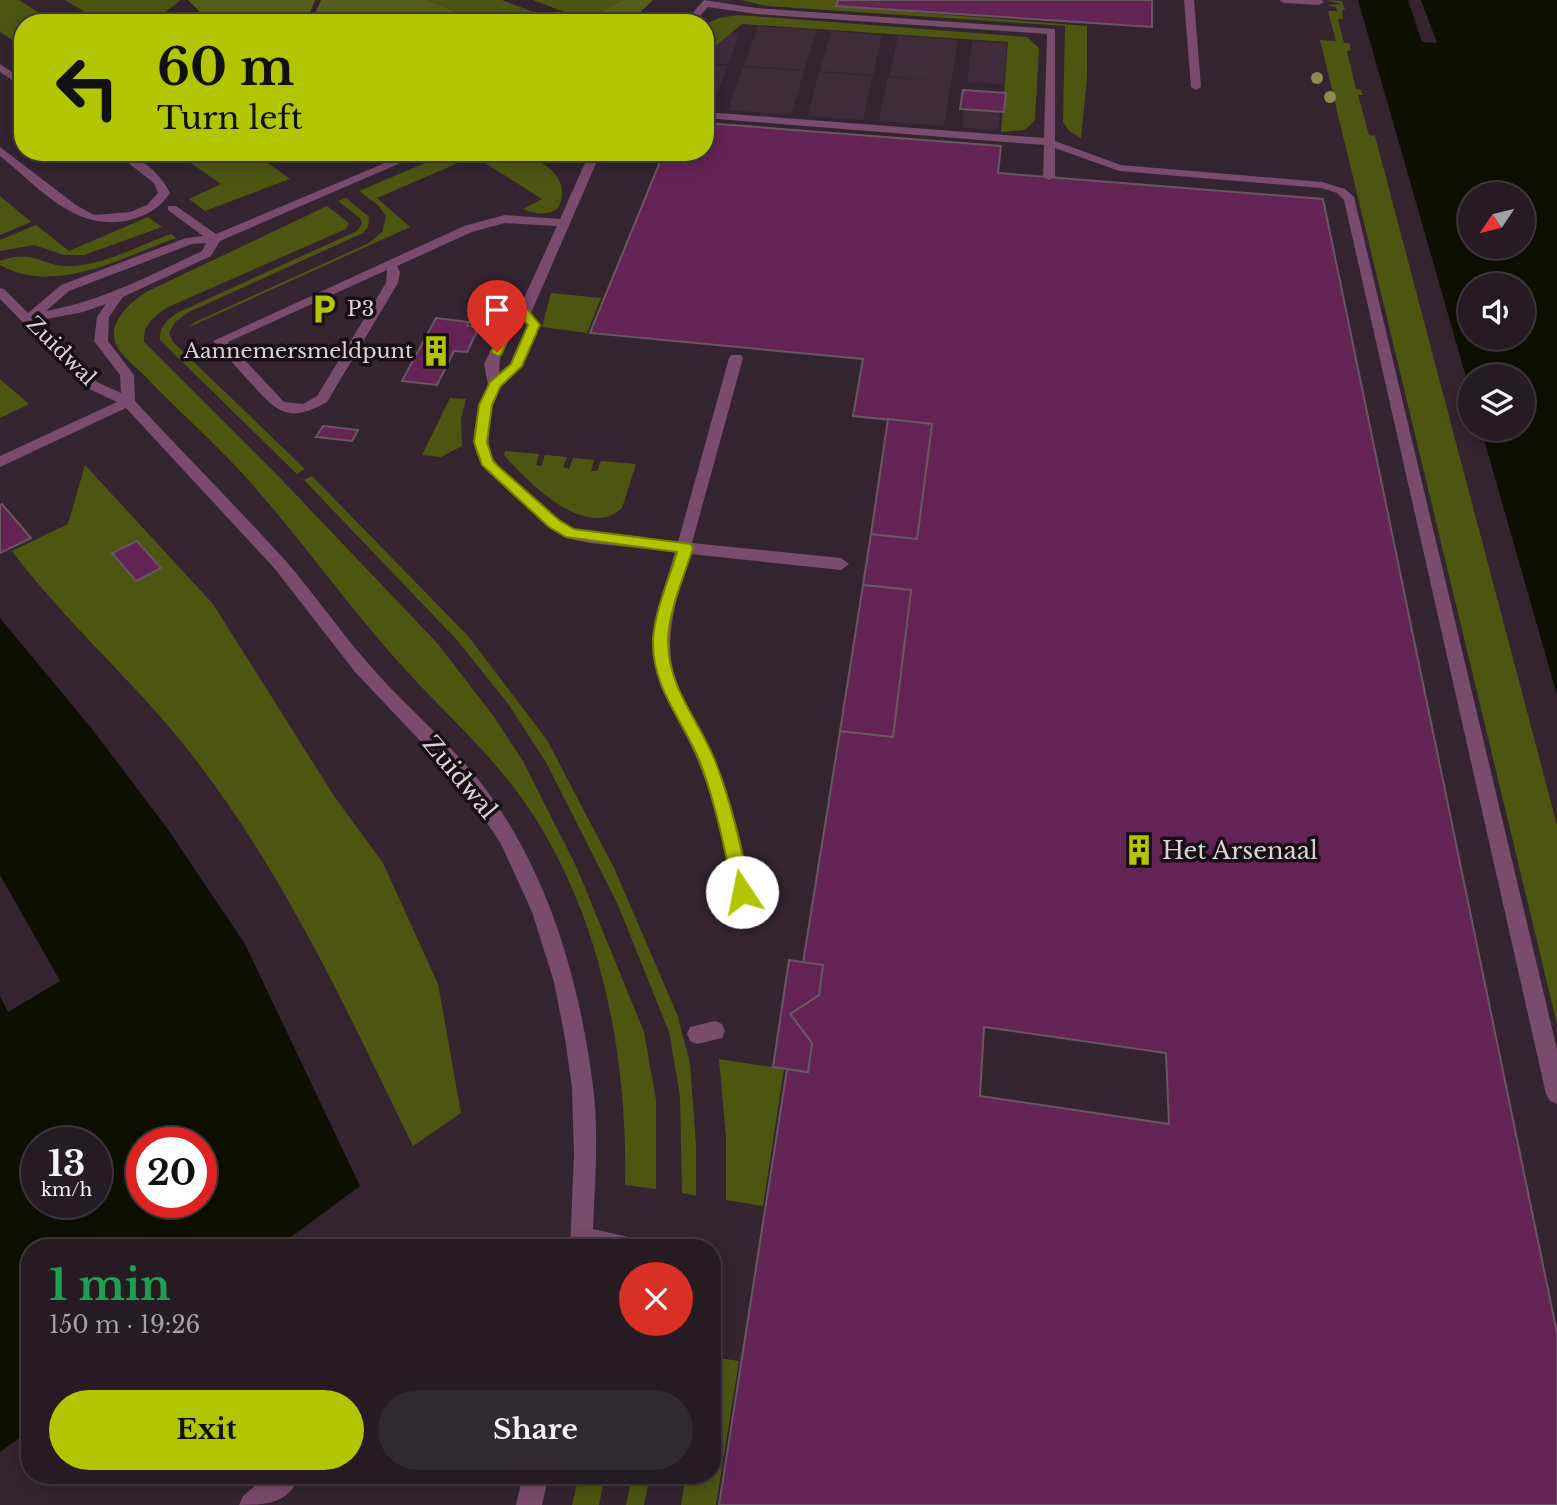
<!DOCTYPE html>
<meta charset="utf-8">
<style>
:root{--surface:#261b23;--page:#322830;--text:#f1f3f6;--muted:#a4a1a6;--line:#423941;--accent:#b1c500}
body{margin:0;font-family:"Libre Baskerville",serif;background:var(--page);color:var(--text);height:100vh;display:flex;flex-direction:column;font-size:26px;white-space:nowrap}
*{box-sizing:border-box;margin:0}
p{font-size:23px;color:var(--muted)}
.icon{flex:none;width:38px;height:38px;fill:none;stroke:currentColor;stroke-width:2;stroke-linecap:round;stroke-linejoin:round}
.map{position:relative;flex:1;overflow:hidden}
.sheet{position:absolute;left:21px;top:1239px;width:700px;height:245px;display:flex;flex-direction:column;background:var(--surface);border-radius:28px;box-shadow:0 4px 18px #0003,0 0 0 2px var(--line)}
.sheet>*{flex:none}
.hud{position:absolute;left:14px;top:14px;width:700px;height:147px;border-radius:28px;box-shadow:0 4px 18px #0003,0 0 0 2px var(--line);background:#b1c500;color:#111;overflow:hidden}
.needle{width:46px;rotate:235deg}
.tools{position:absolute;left:1458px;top:182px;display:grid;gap:14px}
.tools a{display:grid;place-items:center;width:77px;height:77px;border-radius:50%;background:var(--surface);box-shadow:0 4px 18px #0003,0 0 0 2px var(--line);font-size:35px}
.speed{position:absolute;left:21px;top:1127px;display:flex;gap:14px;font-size:35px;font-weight:700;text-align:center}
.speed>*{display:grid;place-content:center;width:91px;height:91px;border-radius:50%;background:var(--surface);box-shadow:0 4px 18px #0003,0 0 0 2px var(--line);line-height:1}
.speed small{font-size:18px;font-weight:400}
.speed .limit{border:10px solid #d22;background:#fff;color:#111}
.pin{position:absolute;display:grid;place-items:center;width:60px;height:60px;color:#fff;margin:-72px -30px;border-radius:50% 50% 50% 0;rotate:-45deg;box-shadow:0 0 7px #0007}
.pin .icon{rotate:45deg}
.me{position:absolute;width:77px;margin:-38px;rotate:349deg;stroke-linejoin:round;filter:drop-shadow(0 0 5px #0008)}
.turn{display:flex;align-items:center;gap:24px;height:147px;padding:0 28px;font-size:32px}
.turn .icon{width:91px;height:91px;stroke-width:2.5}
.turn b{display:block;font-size:49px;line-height:60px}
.round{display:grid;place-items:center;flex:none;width:74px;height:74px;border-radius:37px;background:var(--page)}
.summary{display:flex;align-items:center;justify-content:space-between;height:119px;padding:0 28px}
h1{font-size:42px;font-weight:700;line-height:52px;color:#1e9e55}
.button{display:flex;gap:14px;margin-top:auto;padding:14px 28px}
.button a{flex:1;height:80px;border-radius:42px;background:var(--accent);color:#111;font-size:28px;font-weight:700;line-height:80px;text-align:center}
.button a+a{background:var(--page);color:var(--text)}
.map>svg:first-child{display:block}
.built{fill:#402b3a}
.green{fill:#4d5611}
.forest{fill:#555f1b}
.water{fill:#0d1000;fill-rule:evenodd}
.pier{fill:#33242f}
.building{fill:#642355;stroke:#685662;stroke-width:2;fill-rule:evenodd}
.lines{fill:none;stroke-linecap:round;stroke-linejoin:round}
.minor{fill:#794b6c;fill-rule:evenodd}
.tree{fill:#898d52}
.route{fill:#b1c500;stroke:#738000;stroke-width:2}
.labels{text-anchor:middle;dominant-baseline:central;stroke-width:7;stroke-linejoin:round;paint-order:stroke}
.far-poi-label{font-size:21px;fill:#dbd1d8;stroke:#170f14;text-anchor:start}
.far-street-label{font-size:21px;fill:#dbd1d8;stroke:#170f14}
.street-label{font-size:24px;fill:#dbd1d8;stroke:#170f14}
.poi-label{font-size:24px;fill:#dbd1d8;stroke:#170f14;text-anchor:start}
</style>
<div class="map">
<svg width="1557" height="1505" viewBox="0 0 1557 1505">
<rect width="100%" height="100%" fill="#33242f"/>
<g class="built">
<polygon points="758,26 817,30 804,70 744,66"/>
<polygon points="831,31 882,35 873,75 820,71"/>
<polygon points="732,32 740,33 728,64 705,63 706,54"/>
<polygon points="898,36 958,40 944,126 879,121 888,77 942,81 889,76"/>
<polygon points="972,41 1007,43 1004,84 967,82"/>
<polygon points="705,64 728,66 711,108 705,108"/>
<polygon points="743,67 804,71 791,115 728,110"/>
<polygon points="819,72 872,76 863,120 808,116"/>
<polygon points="964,109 1000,112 998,130 962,128"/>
</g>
<g class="green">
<polygon points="0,0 19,0 55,23 23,23 23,47 0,32"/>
<polygon points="65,0 180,0 180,1 150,23 103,23"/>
<polygon points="427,0 502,0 562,23 484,23"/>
<polygon points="533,0 623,0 585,20"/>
<polygon points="741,0 838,0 837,6 1087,26 1087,78 1081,138 1069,131 1063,122 1065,26 767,6"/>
<polygon points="1326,0 1342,1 1345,10 1342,10 1343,19 1338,19 1344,43 1349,43 1351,50 1347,51 1356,89 1361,90 1363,95 1358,95 1369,135 1375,136 1557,825 1557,1024 1320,40 1336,41 1328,11 1337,11 1336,7 1327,5 1342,4"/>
<polygon points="738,15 1027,37 1039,48 1035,120 1025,130 1001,132 1008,42 742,24 705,55 705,24 719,18"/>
<polygon points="175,152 253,152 290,179 205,211 189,199 221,184"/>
<path d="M462,152C477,152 493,151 507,152C536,155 575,175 558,208C549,216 533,214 523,209L542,199L474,156L377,198L410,227L189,327L195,322L369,243L382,232L386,216L378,205L359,191L439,157Z"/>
<polygon points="0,196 31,222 0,235"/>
<path d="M346,198L369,217L368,227L363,233L189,312L175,322L169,333L173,342L305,469L297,474L160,340C158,327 169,318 179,312L357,231L362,224L360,218L338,201Z"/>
<path d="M327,206L349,223L346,229L168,307C154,316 143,325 144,342L282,480L438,644L492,714L523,761L577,868L644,1032L656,1100V1189L625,1185C628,1051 599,903 518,793C482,744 434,703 394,657C341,597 295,531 241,472C211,439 176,409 145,376C136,367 121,356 116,344C107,322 130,303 146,292Z"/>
<polygon points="148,217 162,227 84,255 64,255 34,245 0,251 0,240 36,225 69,251"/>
<path d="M171,234L176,238C123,257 55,296 0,265V261C37,248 40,268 73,266C106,264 140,245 171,234Z"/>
<polygon points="551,293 601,298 587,333 542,327"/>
<polygon points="0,379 29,404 0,418"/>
<polygon points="450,398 466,399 461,419 462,446 441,457 422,455"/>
<path d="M505,451L539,454L536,465L541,466L545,455L567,457L563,467L569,469L573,458L594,460L591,471H597L601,461L636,464L622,508C586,542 527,481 504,455Z"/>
<path d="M85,465L213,604L334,796L383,863L438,984L461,1113L413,1146C346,1009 283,870 188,750C134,681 65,622 12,551L68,524Z"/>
<polygon points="312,476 468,636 547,740 614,868 677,1014 690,1063 696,1145 696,1196 682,1193 680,1096 669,1032 618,905 547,764 509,705 457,640 304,480"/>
<polygon points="719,1059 784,1069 763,1206 726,1200 726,1137"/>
<polygon points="712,1357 739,1361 716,1505 681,1505 686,1475 712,1475"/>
<polygon points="579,1475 605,1475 599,1505 572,1505"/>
<polygon points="632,1475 650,1475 644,1505 626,1505"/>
</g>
<g class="forest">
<polygon points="188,0 315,0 306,23 211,23"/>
<polygon points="321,0 427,0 484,23 311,23"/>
<polygon points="623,0 653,0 629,23 592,23 585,20"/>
</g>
<g class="water">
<path d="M1358,0H1557V695L1481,429H1522V376H1470V391ZM1470,194H1522V247H1470ZM1470,285H1522V338H1470Z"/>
<path d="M0,618L92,729L167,828L245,944L360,1186L276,1248H30V1430L0,1452ZM37,1143H96V1202H37ZM142,1143H201V1202H142Z"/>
</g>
<g class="pier">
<polygon points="1408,0 1421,0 1437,43 1422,42"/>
<polygon points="0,875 60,981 8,1012 0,996"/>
</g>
<g class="building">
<polygon points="838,0 1152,0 1152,27 836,6"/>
<polygon points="963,90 1006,93 1004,112 960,109"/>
<path d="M705,123L1001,146L998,173L1323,199L1557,1333V1505H719L787,1069L808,1072L812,1043L790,1014L819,995L823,965L803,963L840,731L893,737L911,590L863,585L871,534L917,539L932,424L853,416L863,359L590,333L664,152H705ZM984,1027L1166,1053L1169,1124L980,1096Z"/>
<polygon points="436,318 469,322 467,326 479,327 467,352 454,351 437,385 402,381"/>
<polygon points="888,419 932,424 917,539 871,534"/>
<polygon points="323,426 358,430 352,441 316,437"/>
<polygon points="2,504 31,538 0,553 0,505"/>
<polygon points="137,541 161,568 136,581 112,553"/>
<polygon points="863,585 911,590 893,737 840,731"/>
<polygon points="789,960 823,965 819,995 790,1014 812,1043 808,1072 773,1067"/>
</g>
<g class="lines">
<g class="minor">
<polygon points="704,0 756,8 1055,29 1055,141 1121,165 1322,182 1345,189 1354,197 1557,1049 1557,1104 1550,1101 1546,1094 1344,200 1337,193 1321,188 1119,171 1055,148 1055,177 1049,180 1043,177 1044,145 705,118 705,112 1044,138 1047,34 756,14 708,7 694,23 684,23"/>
<polygon points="1184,0 1194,0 1201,87 1196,90 1191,87"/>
<polygon points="1279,0 1322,0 1324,2 1319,5 1284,3"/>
<polygon points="0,64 23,79 23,87 0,72"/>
<path d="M0,147L76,205L94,215L130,212L147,205L158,193L154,183L114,152C136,152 161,173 170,193C160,208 148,215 130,220C75,233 39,187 0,156Z"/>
<path d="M411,152H426L220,241L211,256L123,297L109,317L108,341L134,375L135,401C184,454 235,505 284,559C313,592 338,629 367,662C400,701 440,734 473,773C545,860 579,976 593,1086C599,1133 595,1182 593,1229L629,1237L631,1248H570L574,1155L572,1088L565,1038L554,982L532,912L501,844L461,784L355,672L275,569L126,408L0,467V456L117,402L87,388L0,299V288L4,289L28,313L61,285L186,238L203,236L168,210V206H176L216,234ZM206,243L202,251C151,275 102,301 46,311L69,291L192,244ZM106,304L97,317L94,341L120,375L121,393L97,382L36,321L83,312Z"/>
<path d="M549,152H569L588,157L590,152H601L531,313L540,325L523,366L501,387L493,405L488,432L490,453L499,467L559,520L575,530L678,542L729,358L731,355H741L743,358L692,543L841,558L849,564L841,570L690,554C680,588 667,623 671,659C676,696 702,728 716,762C733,804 743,848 751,892L749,898L742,900L735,898L733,892C725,848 715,803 698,762C685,727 658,695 655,658C651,621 665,586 675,552L590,543L566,538L549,528L489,473L476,453L474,432L479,405L488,385L484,364L504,323L518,311L557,226L505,223L472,232L397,266L400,272L398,283L327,402C285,426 275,409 247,379C236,366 224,354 213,341L464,226L505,215L560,219L585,163ZM387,270L386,283L317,396L303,404L284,402L228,342ZM523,320L527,325L510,364L500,374C496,358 510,329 523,320Z"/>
<polygon points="715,1021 722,1024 725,1031 722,1038 697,1044 690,1041 687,1034 690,1027"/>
<path d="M268,1475H300C289,1504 266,1505 239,1505L243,1496Z"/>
<polygon points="523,1475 549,1475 542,1505 516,1505"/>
</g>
</g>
<g class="tree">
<circle cx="1317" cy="78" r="6"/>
<circle cx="1330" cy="97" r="6"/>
</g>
<path class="route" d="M520,310H528L540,325L522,366L500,387L492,405L487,442L493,461L499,467L559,520L574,529L691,544L693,548C684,577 669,609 668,640C668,690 699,719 716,763C732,805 741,848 751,892L748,897L742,899L736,897L734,892C724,848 716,804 700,762C683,720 651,687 653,639C655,610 669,579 677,552L566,537L549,527L482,465L474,442L479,405L490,382L511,364L528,325L523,319L515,325L501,355L497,356L491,352L506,320Z"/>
<defs>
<symbol id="parking-bare" viewBox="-9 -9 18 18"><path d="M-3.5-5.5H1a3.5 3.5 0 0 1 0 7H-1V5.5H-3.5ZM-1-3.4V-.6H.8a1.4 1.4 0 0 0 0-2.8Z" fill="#b1c500" stroke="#170f14" stroke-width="2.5" paint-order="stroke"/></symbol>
<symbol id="building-bare" viewBox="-9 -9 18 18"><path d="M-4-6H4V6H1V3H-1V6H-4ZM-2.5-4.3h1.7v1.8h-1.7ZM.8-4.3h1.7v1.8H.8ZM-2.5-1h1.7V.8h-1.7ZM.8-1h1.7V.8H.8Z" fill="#b1c500" stroke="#170f14" stroke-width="2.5" paint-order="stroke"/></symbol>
</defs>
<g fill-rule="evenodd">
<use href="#parking-bare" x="302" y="287" width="44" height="44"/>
<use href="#building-bare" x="414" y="329" width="44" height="44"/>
<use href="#building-bare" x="1117" y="828" width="44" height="44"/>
</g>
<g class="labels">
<g class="far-poi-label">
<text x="347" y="309">P3</text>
<text x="413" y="351" text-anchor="end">Aannemersmeldpunt</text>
</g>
<g class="far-street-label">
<text transform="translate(61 351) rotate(45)">Zuidwal</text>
</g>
<g class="street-label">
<text transform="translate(460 777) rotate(50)">Zuidwal</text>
</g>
<g class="poi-label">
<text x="1162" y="850">Het Arsenaal</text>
</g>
</g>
</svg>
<div class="tools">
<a><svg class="needle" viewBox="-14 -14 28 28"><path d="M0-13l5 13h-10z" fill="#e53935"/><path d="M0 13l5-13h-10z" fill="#a4a1a6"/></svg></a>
<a><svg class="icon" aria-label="sound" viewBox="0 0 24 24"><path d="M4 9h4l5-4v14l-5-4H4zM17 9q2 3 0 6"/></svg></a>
<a><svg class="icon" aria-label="layers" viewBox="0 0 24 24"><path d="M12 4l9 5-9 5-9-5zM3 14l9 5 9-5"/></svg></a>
</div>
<div class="speed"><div>13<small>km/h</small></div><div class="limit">20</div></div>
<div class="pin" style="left:497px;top:352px;background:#d93025"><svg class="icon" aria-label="arrive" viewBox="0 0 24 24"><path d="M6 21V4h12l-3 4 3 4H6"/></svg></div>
<svg class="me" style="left:742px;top:892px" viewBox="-20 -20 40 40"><circle r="19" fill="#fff"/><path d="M0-13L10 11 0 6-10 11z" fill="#b1c500"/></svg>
<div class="hud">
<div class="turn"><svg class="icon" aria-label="left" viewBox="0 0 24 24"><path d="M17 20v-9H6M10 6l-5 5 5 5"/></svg><div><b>60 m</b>Turn left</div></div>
</div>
<section class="sheet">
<div class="summary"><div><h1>1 min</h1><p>150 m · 19:26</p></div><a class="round" style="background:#d93025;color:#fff"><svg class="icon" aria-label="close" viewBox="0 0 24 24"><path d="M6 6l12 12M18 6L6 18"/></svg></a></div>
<div class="button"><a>Exit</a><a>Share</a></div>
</section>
</div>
